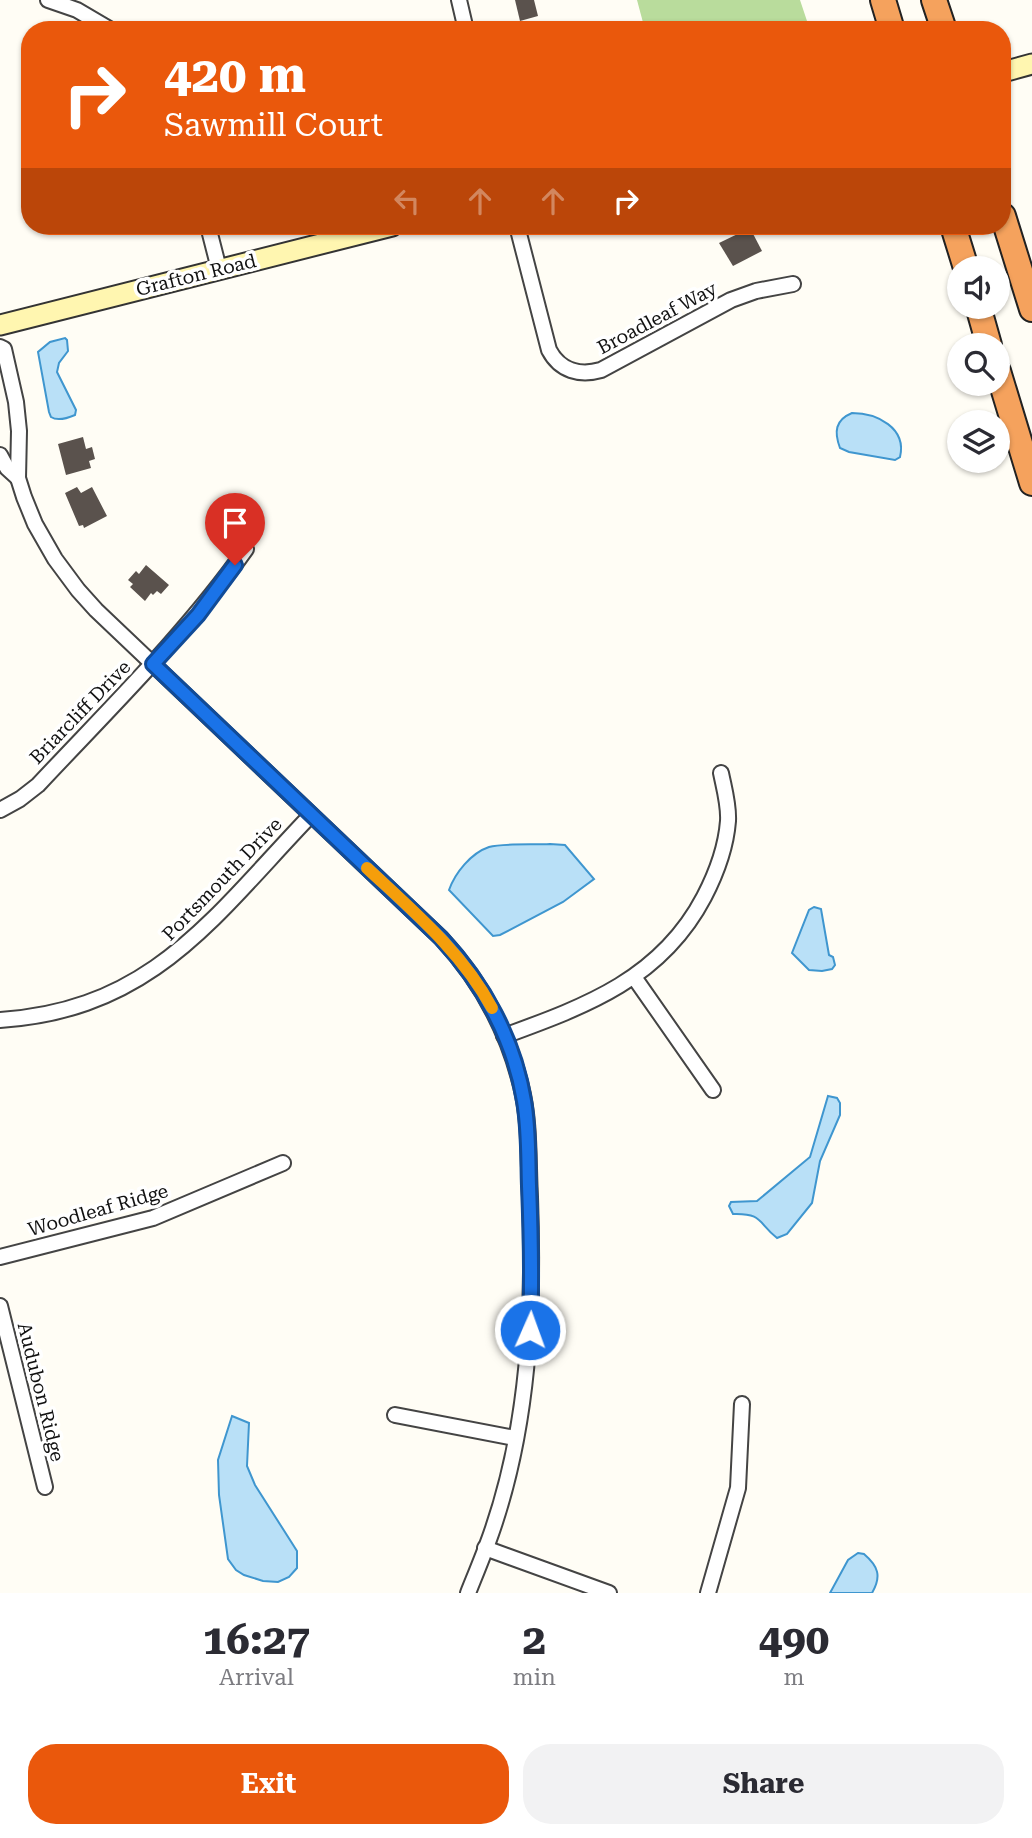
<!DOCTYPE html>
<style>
:root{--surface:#fff;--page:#f2f2f3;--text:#2b2b33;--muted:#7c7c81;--accent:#ea580c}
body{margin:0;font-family:"Roboto Serif",serif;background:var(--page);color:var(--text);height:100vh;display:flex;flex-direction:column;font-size:26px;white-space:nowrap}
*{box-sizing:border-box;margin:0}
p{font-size:23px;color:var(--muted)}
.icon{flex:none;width:38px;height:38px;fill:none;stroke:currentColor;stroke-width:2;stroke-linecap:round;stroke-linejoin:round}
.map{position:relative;height:1593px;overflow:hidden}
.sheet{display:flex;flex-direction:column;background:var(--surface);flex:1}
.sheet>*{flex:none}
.guide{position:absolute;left:21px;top:21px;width:990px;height:214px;border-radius:28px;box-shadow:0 2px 5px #0004;background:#ea580c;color:#fff;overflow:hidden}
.tools{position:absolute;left:947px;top:256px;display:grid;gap:14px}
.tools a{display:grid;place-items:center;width:63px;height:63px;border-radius:50%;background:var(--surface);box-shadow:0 2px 5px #0004;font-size:35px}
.pin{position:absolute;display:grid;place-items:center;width:60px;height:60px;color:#fff;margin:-72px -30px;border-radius:50% 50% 50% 0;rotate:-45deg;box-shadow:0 0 7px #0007}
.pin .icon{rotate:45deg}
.me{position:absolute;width:77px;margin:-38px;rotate:2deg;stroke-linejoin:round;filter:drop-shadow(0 0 5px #0008)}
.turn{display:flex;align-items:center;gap:24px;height:147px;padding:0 28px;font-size:32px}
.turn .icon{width:91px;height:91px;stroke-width:2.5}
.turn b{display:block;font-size:49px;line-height:60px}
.lanes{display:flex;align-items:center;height:66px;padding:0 28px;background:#0003;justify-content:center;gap:35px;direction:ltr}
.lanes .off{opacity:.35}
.eta{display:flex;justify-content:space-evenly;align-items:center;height:119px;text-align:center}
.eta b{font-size:42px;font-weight:700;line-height:49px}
.action{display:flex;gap:14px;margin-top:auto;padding:14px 28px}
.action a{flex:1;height:80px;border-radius:28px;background:var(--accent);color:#fff;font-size:28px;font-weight:700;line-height:80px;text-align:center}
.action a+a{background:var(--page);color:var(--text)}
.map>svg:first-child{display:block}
.forest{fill:#b9dc9c}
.water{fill:#b9e0f7;stroke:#3f96cf;stroke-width:2}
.building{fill:#5a524d}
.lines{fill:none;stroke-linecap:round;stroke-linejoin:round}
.street-casing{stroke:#444;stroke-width:18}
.secondary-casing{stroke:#333;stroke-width:23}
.highway-casing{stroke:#222;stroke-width:28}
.street{stroke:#fff;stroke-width:14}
.secondary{stroke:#fff6b0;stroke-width:19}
.highway{stroke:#f5a25d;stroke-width:24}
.route-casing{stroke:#114b97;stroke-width:18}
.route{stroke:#1a73e8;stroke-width:12}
.slow{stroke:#f59e0b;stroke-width:12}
.labels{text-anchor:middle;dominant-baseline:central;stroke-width:7;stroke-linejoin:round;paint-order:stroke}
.street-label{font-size:19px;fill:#111;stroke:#fff}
</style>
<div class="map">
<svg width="1032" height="1593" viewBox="0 0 1032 1593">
<rect width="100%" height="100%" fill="#fffdf5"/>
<polygon class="forest" points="637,0 800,0 810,30 645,30"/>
<g class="water">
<path d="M65,338L67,340L68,351L59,363L57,372L76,410L75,415C68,418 57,421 51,417L49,412L38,352L50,342Z"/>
<path d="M852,413C877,413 907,428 900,457L895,460L849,452L840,448C834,432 835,420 852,413Z"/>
<path d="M550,844L565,845L594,879L563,902L500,935L493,936L449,890C455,873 471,853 489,847C503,843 534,845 550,844Z"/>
<polygon points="814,907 821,909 829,955 833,957 835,965 832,969 822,971 809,970 792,953 809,910"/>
<path d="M828,1096L837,1098L840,1103V1115L820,1161L812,1203L787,1234L777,1238C758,1223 763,1213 733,1214L729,1206L731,1202L757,1201L810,1157Z"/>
<polygon points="232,1416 249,1423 247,1466 255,1485 297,1551 297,1568 289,1577 278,1582 263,1581 244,1575 236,1570 228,1559 219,1495 218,1460"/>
<path d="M858,1553L864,1554C878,1566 882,1576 872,1593H830L848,1560Z"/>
</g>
<g class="building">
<polygon points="515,0 534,0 538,16 520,21"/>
<polygon points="750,228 762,251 733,266 719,243"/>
<polygon points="83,437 86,449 92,447 95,459 89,461 91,468 66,475 58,444"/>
<polygon points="77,487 81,493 92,487 107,516 84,528 83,525 79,526 65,493"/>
<polygon points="146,565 169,585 161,594 157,591 153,595 151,593 145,601 130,587 133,584 128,580 136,571 139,574"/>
</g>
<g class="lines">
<defs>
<g id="street">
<polyline points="48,0 77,10 111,30"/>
<polyline points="459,0 466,30"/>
<polyline points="208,226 219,269"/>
<path d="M517,226L549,350C560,371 580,376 601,370L731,300L756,291L793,284"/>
<path d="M0,347L4,349L16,402L19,431L18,478L24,497L35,524L55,559L78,590L96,610L441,938C480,980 507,1029 521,1086C530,1121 528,1160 530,1197C534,1310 529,1426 491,1534C484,1554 476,1573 468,1593"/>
<polyline points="0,455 7,468 18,478"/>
<path d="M0,810L20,799L38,785C110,708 185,635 246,549"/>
<polyline points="634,977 713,1090"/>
<path d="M0,1020C153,1010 214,916 311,815"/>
<path d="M504,1036C586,1006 661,979 704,897C716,874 726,847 728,821C729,805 724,788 721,773"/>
<polyline points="0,1257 153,1218 283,1163"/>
<polyline points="0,1306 45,1487"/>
<polyline points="395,1415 515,1438"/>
<polyline points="485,1548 609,1593"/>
<polyline points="708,1593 738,1488 742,1404"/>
</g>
<g id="secondary">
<polyline points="1003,72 1032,64"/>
<polyline points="0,325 392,226"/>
</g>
<g id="highway">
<polyline points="883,0 892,30"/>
<polyline points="934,0 944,30"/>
<polyline points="1003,216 1032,309"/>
<polyline points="953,226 966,268"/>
<polyline points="978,306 989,345"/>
<polyline points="998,371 1032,483"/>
</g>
</defs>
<use href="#street" class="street-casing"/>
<use href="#secondary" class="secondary-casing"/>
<use href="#highway" class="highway-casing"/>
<use href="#street" class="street"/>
<use href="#secondary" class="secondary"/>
<use href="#highway" class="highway"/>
</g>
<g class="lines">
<defs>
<path id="route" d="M235,565L198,615L153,664L441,938C483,983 514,1039 524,1101C529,1129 528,1158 529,1186C531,1234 532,1282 530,1330"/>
</defs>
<use href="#route" class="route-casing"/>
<use href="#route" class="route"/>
<path class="slow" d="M367,868C413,911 462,952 492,1008"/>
</g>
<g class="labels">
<g class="street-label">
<text transform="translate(196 275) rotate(-14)">Grafton Road</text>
<text transform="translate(657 318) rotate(-28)">Broadleaf Way</text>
<text transform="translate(80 712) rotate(-46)">Briarcliff Drive</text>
<text transform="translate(222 879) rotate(-46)">Portsmouth Drive</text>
<text transform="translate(98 1210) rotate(-16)">Woodleaf Ridge</text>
<text transform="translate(41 1392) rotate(76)">Audubon Ridge</text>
</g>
</g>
</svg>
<div class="tools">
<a><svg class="icon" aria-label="sound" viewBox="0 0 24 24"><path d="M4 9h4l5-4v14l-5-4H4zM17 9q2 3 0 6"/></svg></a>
<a><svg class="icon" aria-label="search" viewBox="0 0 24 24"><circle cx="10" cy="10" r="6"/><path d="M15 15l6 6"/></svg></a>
<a><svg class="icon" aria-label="layers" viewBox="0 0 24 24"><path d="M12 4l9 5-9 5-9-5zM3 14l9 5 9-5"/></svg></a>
</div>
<div class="pin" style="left:235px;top:565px;background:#d93025"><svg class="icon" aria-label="arrive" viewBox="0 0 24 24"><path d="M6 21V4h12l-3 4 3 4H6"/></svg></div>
<svg class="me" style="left:530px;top:1330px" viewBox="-20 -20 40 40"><circle r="17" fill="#1a73e8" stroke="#fff" stroke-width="3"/><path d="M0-11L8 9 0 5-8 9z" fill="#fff"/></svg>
<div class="guide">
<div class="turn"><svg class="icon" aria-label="right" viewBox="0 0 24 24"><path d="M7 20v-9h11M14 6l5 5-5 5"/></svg><div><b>420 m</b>Sawmill Court</div></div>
<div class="lanes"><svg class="icon off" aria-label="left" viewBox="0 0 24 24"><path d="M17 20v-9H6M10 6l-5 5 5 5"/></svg><svg class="icon off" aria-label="ahead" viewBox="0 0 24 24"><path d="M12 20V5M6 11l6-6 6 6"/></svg><svg class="icon off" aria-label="ahead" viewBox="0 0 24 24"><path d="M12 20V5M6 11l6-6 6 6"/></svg><svg class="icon" aria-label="right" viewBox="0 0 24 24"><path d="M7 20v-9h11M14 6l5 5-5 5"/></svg></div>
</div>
</div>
<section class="sheet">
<div class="eta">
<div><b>16:27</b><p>Arrival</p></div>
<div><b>2</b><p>min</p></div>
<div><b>490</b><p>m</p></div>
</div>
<div class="action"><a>Exit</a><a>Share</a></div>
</section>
